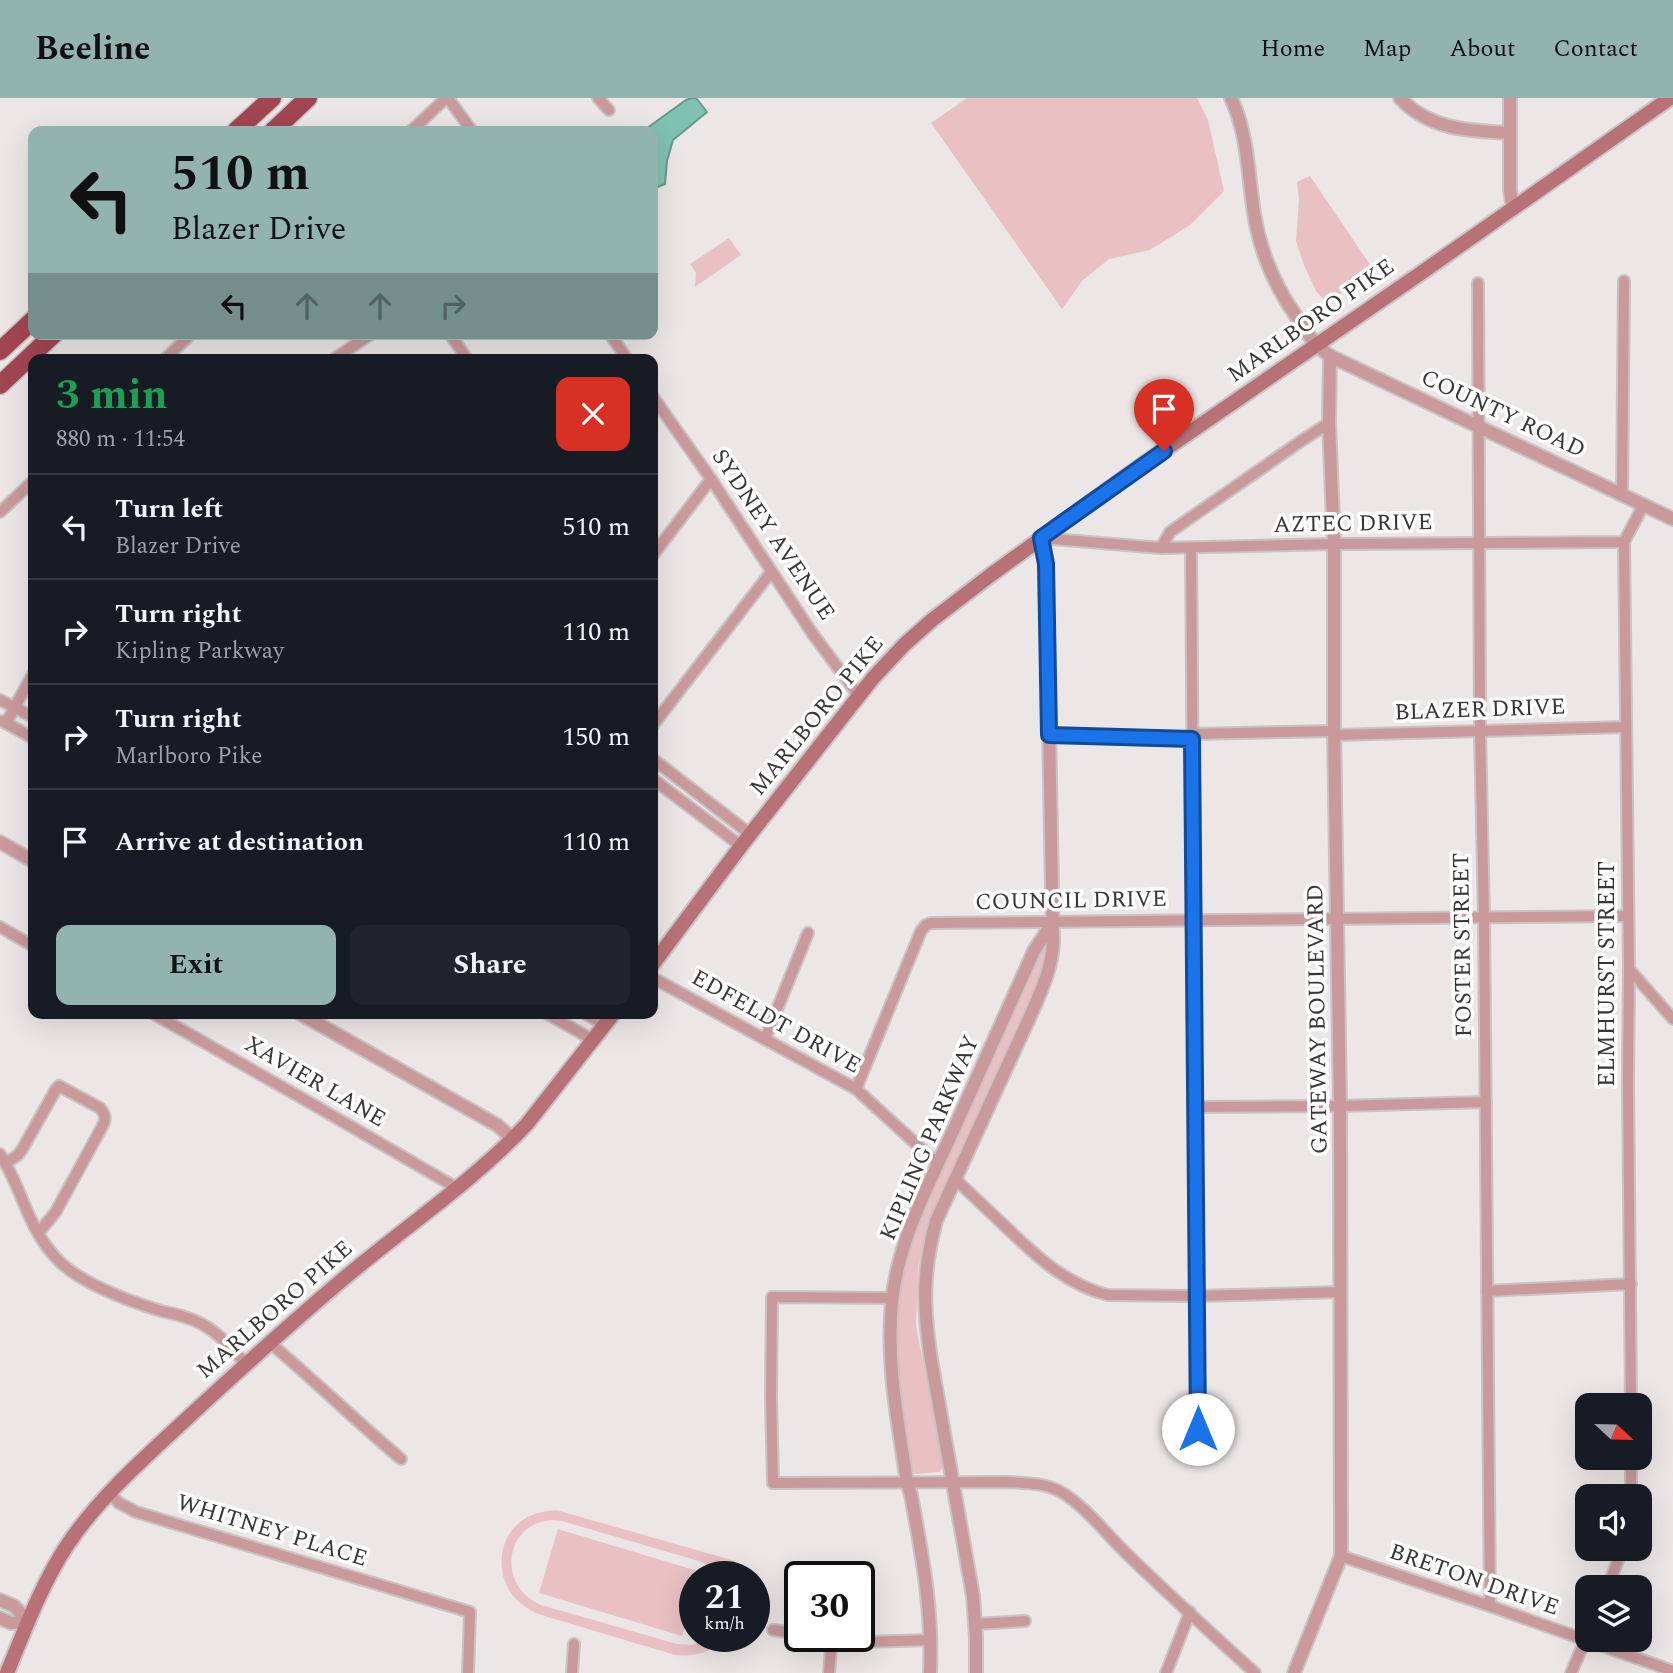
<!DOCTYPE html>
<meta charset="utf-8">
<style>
:root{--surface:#171b24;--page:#20242c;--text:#f1f3f6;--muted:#9ea1a6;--line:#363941;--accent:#93b3ae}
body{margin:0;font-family:Spectral,serif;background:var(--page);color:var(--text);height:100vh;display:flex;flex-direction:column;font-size:26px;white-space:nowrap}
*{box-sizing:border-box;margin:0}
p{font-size:23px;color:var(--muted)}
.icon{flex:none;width:38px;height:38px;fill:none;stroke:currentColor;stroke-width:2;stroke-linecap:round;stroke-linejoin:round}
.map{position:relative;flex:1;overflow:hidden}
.side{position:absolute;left:28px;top:256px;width:630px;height:665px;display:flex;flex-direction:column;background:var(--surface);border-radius:14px;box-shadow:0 7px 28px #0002}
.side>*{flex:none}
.top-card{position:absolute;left:28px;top:28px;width:630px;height:214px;border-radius:14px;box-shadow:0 7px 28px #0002;background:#93b3ae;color:#111;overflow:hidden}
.needle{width:46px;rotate:112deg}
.fabs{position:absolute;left:1575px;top:1295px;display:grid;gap:14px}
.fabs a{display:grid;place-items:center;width:77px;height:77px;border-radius:14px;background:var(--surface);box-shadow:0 7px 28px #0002;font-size:35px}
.speed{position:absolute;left:679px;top:1463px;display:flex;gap:14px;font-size:35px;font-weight:700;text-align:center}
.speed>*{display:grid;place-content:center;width:91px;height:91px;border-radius:50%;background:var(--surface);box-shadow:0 7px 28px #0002;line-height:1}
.speed small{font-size:18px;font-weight:400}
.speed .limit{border:4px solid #111;border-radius:10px;background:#fff;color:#111}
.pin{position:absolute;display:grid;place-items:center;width:60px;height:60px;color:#fff;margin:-72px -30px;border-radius:50% 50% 50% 0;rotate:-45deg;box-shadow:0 0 7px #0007}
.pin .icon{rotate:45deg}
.me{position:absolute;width:77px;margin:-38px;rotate:0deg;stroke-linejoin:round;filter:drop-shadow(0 0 5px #0008)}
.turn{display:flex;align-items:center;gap:24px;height:147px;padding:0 28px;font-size:32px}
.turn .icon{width:91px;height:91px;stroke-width:2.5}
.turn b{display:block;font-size:49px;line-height:60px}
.lanes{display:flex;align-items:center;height:66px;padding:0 28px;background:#0003;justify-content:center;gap:35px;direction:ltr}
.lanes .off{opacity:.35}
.round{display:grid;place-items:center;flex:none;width:74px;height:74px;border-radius:14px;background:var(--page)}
.overview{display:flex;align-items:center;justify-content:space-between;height:119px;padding:0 28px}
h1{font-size:42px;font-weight:700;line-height:52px;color:#1e9e55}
.action{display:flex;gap:14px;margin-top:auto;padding:14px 28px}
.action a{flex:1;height:80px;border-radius:14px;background:var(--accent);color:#111;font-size:28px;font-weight:700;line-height:80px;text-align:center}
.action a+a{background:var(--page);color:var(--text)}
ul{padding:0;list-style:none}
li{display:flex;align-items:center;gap:21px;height:105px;padding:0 28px;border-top:2px solid var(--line)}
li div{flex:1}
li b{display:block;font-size:26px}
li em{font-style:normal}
header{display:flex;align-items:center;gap:42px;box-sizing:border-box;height:98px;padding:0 35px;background:var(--accent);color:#111}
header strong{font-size:33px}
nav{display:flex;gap:38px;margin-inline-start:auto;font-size:24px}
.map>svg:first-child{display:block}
.green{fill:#e9c1c4}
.water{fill:#7fc2b1;stroke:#6a988c;stroke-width:2}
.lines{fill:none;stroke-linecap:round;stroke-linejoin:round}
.minor-casing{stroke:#c9c3c3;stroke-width:14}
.tertiary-casing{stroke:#c9c3c3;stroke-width:16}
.secondary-casing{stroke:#c9c3c3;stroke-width:18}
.trunk-casing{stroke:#c9c3c3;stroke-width:21}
.minor{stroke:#ca999c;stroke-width:10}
.tertiary{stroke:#ca999c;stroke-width:12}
.secondary{stroke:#b87177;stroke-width:14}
.trunk{stroke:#a24552;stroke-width:18}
.route-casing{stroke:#114b97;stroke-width:18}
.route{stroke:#1a73e8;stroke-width:12}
.labels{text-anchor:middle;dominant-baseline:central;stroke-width:7;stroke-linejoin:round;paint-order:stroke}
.street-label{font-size:23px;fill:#393636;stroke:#fff}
</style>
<header>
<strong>Beeline</strong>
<nav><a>Home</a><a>Map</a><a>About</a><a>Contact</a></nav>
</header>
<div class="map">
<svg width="1673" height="1575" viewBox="0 0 1673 1575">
<rect width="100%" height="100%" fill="#ede6e6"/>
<g class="green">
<polygon points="967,0 1197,0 1208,22 1224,93 1190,127 1150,152 1109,161 1082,183 1062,211 931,25"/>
<polygon points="1310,78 1373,171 1335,200 1325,203 1316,193 1304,167 1296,143 1299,102 1297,84"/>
<polygon points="729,140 741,157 695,189 696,175 690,166"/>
<polygon points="1044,844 1046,847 1040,878 927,1126 923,1145 918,1171 916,1228 943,1366 940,1374 915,1376 911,1372 895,1283 895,1207 910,1139"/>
<path d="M556,1412L735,1463L738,1474L727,1471L731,1479H720L714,1471L702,1464L562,1423C510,1414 490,1484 541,1507L677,1546L691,1547L705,1543L713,1538H727C713,1554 696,1559 675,1557L538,1516C530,1512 521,1507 515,1500C494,1477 498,1438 524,1421C534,1415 545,1413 556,1412Z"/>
<polygon points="558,1431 701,1474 700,1479 695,1479 695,1495 682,1538 539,1495"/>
</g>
<polygon class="water" points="692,0 696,0 707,14 673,42 667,63 665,86 653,91 653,33 643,33 686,2"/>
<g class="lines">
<defs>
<g id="minor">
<polyline points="448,0 472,33"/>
<polyline points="598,0 609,12"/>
<polyline points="411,33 446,0"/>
<polyline points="1478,185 1480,633 1484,819 1490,1508"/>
<polyline points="450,236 467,261"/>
<polyline points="610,236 627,261"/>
<polyline points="165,261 191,236"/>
<polyline points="334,261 371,236"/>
<polyline points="653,299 711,381 812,535 859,598"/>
<polyline points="1622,396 1624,183"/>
<polyline points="0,414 33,383"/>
<polyline points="1041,440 1161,450 1334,446 1624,444 1644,406"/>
<polyline points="1624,444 1629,871 1628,985 1631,1307"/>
<polyline points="1161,450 1170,434 1301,343 1329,325"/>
<polyline points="1191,450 1198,1358"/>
<polyline points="653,457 711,381"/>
<polyline points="0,602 33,619"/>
<polyline points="2,623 33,640"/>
<polyline points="6,625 33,576"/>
<polyline points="653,627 771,474"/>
<polyline points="1192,636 1334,633"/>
<polyline points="1049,637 1192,641"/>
<polyline points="1335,637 1626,629"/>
<polyline points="653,661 750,736"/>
<polyline points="653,681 741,748"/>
<polyline points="0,829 33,848"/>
<polyline points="1629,871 1673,921"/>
<polyline points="653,880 856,991 938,1066"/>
<polyline points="152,915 314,1007 457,1090"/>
<polyline points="546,915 593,942"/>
<polyline points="584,915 605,927"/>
<polyline points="765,941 808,835"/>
<polyline points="856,991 921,833 926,827 931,825 1628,818"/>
<polyline points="1195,1009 1340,1008 1486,1004"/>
<path d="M0,1056C23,1091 27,1132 60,1164C84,1187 129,1203 161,1213C175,1216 189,1219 202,1226C220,1236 232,1251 246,1266"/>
<path d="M6,1065L18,1057L23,1050L56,991L59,988L100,1010C106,1017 106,1021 102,1029L55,1115L38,1135"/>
<path d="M955,1081C973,1098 990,1114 1008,1131C1037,1159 1067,1187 1108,1197L1197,1198L1341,1194"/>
<polyline points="1487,1193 1631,1186"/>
<path d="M892,1200L772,1199L771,1299L773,1385L1008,1384C1026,1385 1045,1385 1061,1394C1083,1406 1109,1439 1128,1457C1169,1497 1212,1536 1255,1575"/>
<path d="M269,1244C314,1282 356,1323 401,1361"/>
<polyline points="109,1395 119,1405 136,1414 470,1514 468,1575"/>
<polyline points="1631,1398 1631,1360"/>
<polyline points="1341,1458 1490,1508 1673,1573"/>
<polyline points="1608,1489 1622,1451"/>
<polyline points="975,1526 1025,1523"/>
<polyline points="773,1532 800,1536"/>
<polyline points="816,1538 864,1544 931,1542"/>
<polyline points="572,1575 574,1546"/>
<polyline points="829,1575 832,1540"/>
<polyline points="1166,1575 1190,1514"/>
<polyline points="1571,1575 1587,1538"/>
</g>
<g id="tertiary">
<path d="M1231,0C1248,36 1248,77 1254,115C1260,153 1274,187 1296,218C1308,236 1313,246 1330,258L1673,421"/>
<path d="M1400,0C1429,32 1470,33 1510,35"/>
<polyline points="1510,0 1510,92 1513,111"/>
<polyline points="0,744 33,763"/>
<polyline points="299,915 497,1027 513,1041"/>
<polyline points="0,1502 14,1508 29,1524"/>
<polyline points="0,1520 11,1525 29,1524"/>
<path d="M930,1575C933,1514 922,1456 911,1397L907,1384C898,1323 886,1266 892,1204C898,1143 928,1088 953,1033C980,973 1007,913 1034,853L1053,824"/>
<path d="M976,1575V1539L973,1498L931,1262C923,1208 922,1176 936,1123L1032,914C1042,891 1052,869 1053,844L1046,466L1041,440"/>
<polyline points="1294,1575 1341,1458 1340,1008 1334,633 1334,446 1329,325 1330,258"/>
</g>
<g id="secondary">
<polyline points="653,866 741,748 873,580 904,547 932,522 992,476 1141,368 1421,175 1670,0"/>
<path d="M7,1575C25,1531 42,1485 68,1446C99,1400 141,1363 181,1326C236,1275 291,1225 348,1177C408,1127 473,1083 527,1026L614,915"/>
</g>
<g id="trunk">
<polyline points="236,33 272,0"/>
<polyline points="273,33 308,0"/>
<polyline points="0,253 33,222"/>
<polyline points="0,287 54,236"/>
</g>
</defs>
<use href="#minor" class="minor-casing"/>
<use href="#tertiary" class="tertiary-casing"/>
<use href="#secondary" class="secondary-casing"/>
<use href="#trunk" class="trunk-casing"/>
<use href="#minor" class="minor"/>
<use href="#tertiary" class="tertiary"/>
<use href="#secondary" class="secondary"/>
<use href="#trunk" class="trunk"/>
</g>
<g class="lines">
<defs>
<polyline id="route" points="1164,353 1041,440 1046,466 1049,637 1192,641 1198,1331"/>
</defs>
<use href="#route" class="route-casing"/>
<use href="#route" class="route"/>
</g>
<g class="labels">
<g class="street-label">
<text transform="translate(1311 223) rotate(-35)">MARLBORO PIKE</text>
<text transform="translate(1503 316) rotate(25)">COUNTY ROAD</text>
<text transform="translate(1353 426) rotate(-1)">AZTEC DRIVE</text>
<text transform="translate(773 437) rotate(56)">SYDNEY AVENUE</text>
<text transform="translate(1480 612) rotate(-2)">BLAZER DRIVE</text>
<text transform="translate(817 618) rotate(-51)">MARLBORO PIKE</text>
<text transform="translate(1071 803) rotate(-1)">COUNCIL DRIVE</text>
<text transform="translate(1463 847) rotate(-91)">FOSTER STREET</text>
<text transform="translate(1607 876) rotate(-90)">ELMHURST STREET</text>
<text transform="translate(1318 921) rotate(-91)">GATEWAY BOULEVARD</text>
<text transform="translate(776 924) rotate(29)">EDFELDT DRIVE</text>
<text transform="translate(315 984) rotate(30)">XAVIER LANE</text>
<text transform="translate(930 1040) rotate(-67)">KIPLING PARKWAY</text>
<text transform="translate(275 1212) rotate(-41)">MARLBORO PIKE</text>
<text transform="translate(272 1433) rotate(17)">WHITNEY PLACE</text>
<text transform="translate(1474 1482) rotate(19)">BRETON DRIVE</text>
</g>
</g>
</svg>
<div class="fabs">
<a><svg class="needle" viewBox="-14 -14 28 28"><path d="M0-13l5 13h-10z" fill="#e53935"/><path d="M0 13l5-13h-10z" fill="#9ea1a6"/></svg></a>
<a><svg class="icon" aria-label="sound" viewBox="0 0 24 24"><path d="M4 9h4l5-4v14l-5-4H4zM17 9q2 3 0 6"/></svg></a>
<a><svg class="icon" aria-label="layers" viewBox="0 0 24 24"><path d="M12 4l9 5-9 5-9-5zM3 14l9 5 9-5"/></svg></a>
</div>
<div class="speed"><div>21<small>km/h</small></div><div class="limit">30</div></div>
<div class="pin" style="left:1164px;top:353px;background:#d93025"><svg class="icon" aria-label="arrive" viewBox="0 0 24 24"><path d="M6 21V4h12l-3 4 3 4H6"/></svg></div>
<svg class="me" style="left:1198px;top:1331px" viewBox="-20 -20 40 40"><circle r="19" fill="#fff"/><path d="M0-13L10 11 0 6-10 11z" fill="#1a73e8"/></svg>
<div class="top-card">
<div class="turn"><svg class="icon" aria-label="left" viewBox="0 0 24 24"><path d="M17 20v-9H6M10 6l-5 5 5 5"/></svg><div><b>510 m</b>Blazer Drive</div></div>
<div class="lanes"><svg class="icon" aria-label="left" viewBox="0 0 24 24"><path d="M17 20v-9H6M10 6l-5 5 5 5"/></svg><svg class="icon off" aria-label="ahead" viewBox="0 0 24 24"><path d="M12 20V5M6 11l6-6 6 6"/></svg><svg class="icon off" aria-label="ahead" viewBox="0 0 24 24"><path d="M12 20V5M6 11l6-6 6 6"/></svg><svg class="icon off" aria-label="right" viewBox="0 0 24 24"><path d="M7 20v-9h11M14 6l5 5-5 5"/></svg></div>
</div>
<section class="side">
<div class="overview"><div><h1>3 min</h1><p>880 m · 11:54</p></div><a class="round" style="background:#d93025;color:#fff"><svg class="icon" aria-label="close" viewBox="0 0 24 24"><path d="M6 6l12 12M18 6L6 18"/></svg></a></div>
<ul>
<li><svg class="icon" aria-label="left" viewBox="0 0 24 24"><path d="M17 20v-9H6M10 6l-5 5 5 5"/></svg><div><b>Turn left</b><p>Blazer Drive</p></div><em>510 m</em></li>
<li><svg class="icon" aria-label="right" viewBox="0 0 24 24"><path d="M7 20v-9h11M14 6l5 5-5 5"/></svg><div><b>Turn right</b><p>Kipling Parkway</p></div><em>110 m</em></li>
<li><svg class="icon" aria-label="right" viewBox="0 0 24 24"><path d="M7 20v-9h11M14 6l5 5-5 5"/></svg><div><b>Turn right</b><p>Marlboro Pike</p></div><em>150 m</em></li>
<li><svg class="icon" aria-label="arrive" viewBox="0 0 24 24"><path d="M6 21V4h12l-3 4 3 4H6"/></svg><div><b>Arrive at destination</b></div><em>110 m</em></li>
</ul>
<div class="action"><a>Exit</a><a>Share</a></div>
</section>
</div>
